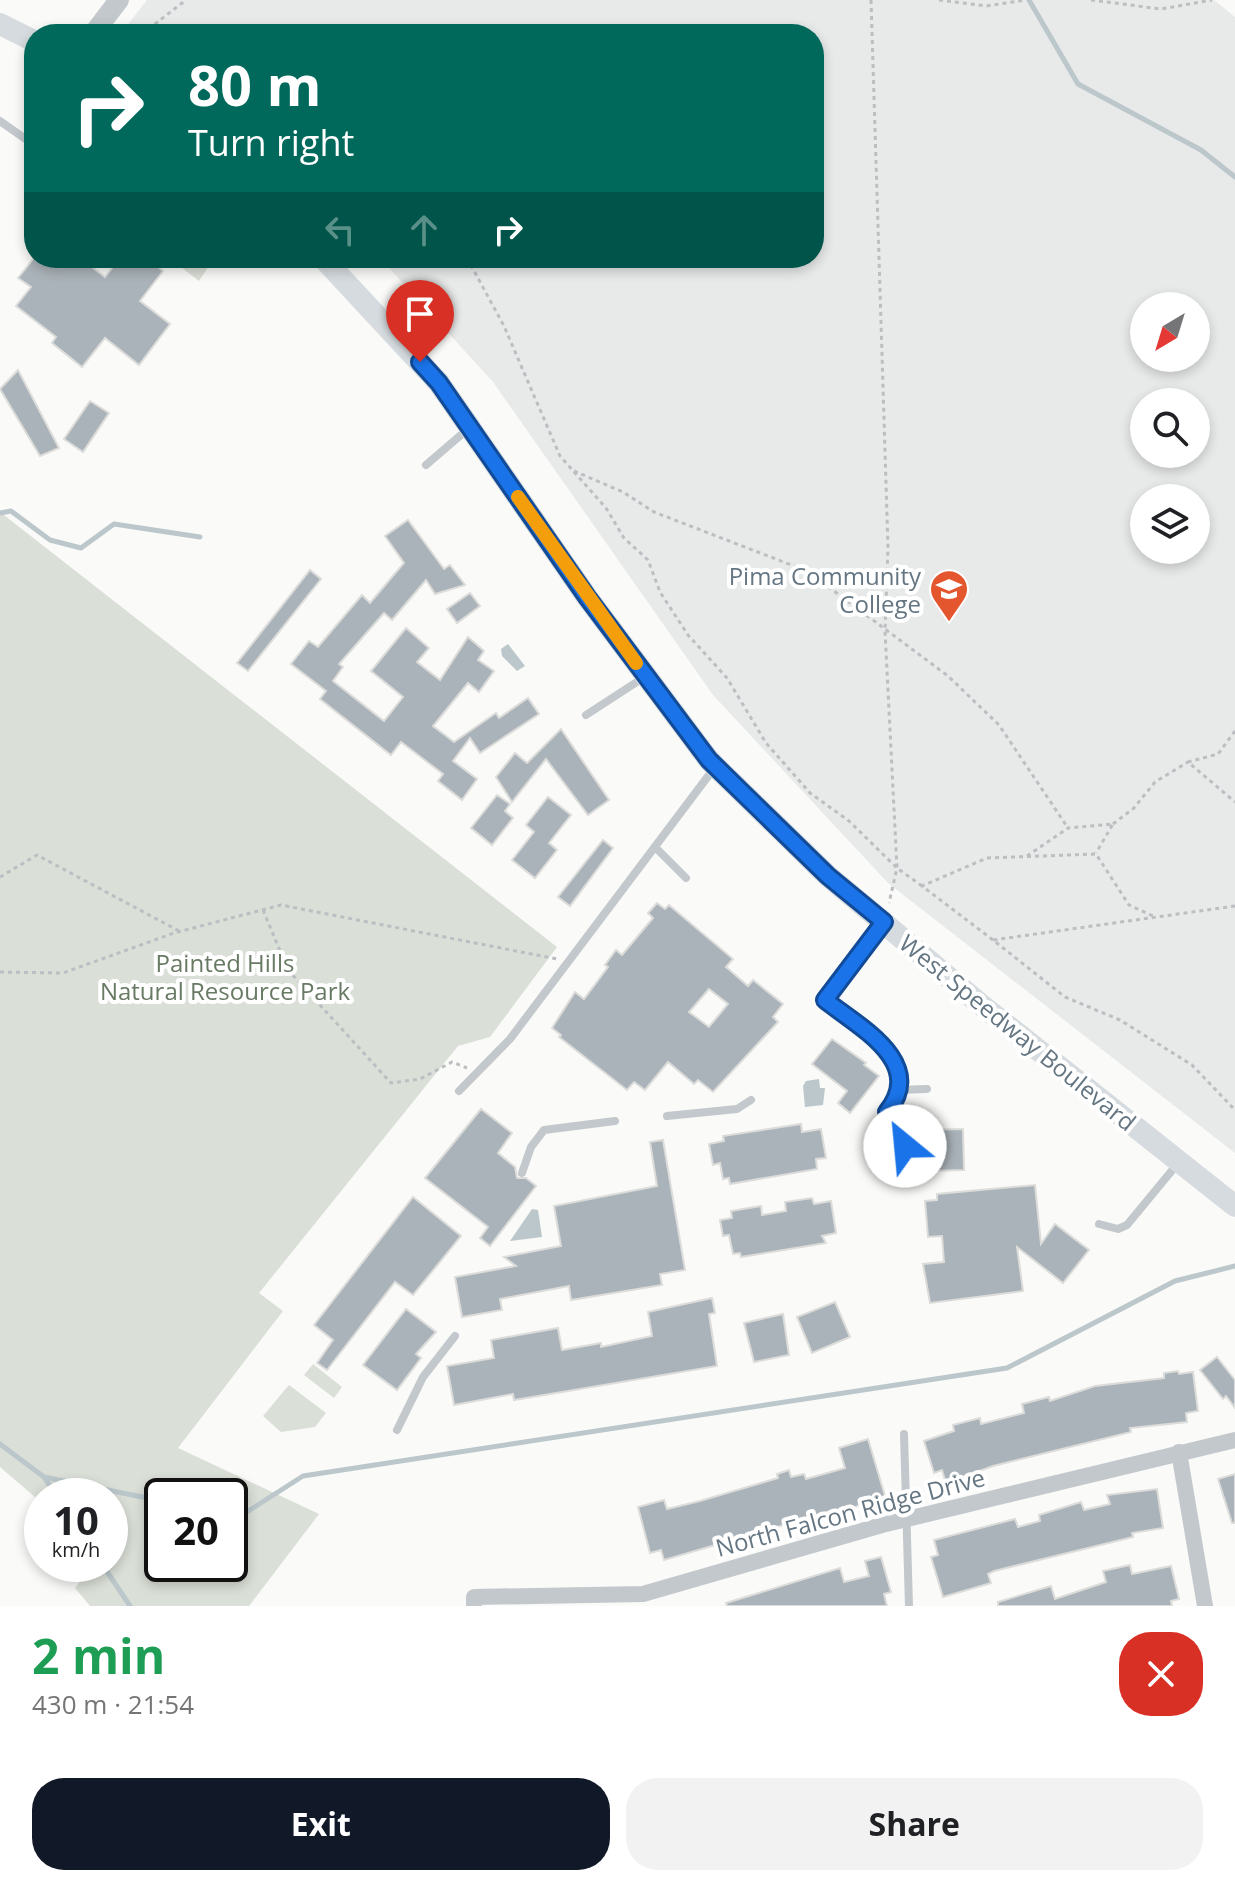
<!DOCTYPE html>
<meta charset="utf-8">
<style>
:root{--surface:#fff;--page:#f2f2f2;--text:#202124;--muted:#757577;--accent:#111827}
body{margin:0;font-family:"Open Sans",sans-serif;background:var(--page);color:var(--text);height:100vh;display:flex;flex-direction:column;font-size:30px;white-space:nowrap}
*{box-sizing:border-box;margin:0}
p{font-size:26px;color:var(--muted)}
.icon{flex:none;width:44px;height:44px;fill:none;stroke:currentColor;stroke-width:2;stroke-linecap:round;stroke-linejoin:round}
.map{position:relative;height:1606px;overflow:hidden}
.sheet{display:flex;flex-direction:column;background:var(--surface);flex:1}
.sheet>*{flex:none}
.guide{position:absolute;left:24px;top:24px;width:800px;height:244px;border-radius:32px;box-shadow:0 4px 12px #0003;background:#00695c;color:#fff;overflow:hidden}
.needle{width:52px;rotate:218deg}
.fabs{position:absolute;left:1130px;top:292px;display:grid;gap:16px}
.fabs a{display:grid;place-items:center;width:80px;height:80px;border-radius:50%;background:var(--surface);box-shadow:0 4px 12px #0003;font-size:40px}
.speed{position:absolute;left:24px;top:1478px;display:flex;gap:16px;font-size:40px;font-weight:700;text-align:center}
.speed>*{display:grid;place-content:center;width:104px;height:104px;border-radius:50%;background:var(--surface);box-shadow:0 4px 12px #0003;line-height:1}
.speed small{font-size:20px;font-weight:400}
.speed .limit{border:4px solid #111;border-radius:12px;background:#fff;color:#111}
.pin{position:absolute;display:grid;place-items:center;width:68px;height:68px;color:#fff;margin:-82px -34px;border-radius:50% 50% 50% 0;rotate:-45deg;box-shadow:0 0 8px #0007}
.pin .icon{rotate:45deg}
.me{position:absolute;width:88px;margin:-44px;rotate:332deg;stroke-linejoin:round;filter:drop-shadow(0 0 6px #0008)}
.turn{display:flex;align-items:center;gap:28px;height:168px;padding:0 32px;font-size:36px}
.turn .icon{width:104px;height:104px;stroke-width:2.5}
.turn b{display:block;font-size:56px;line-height:68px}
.lanes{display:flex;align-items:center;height:76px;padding:0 32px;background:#0003;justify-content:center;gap:40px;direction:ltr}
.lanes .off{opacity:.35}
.round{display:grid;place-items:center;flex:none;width:84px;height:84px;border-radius:32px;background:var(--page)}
.overview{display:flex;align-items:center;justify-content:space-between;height:136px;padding:0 32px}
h1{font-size:48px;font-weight:700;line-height:60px;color:#1e9e55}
.primary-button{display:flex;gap:16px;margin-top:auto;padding:16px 32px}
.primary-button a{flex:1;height:92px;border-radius:32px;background:var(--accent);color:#fff;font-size:32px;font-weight:700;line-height:92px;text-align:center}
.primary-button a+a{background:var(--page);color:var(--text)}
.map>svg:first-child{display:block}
.built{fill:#e8e9e9;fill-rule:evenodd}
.green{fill:#dadfd7;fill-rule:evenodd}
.water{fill:#bbc7cb}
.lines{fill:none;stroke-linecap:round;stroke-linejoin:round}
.stream{stroke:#bbc7cb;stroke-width:5}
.building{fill:#aab3b9;stroke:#dcdcda;stroke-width:2;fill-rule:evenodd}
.path{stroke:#bbbfc2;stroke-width:3;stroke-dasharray:4 4;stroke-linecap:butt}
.service{stroke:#c3c8cc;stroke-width:8}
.minor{stroke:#c3c8cc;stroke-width:16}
.tertiary{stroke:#c3c8cc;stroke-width:20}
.secondary{stroke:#d6dbdf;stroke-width:22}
.route-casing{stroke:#114b97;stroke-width:20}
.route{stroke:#1a73e8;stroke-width:14}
.slow{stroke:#f59e0b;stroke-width:14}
.labels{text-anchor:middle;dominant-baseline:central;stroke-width:8;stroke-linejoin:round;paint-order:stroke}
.poi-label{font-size:24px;fill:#657683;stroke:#fff;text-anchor:end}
.park-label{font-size:24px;fill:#687a64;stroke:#fff}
.street-label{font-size:24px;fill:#657683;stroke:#fff}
</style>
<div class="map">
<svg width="1235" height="1606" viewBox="0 0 1235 1606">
<rect width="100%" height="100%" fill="#fafaf8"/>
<path class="built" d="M147,0H1214L1235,17V1153L888,883L713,695L493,382L380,258H814V34H124L122,32ZM1144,306H1196V358H1144ZM1144,402H1196V454H1144ZM1144,498H1196V550H1144Z"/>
<g class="green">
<polygon points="169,258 214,258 199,281"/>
<path d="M0,512L557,947L490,1037L458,1046L259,1293L283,1311L178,1448L319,1514L249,1606H90L75,1588L94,1564H110V1496H42V1503L0,1467ZM162,1496H230V1564H162Z"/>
<polygon points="313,1364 342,1387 334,1398 304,1375"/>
<polygon points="289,1385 326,1413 315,1427 281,1432 263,1416"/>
</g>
<g class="water">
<polygon points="508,644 525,666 517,671 502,656 501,649"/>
<polygon points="819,1079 820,1088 825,1088 823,1105 805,1107 803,1086 806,1081"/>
<polygon points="532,1209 538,1210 542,1237 510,1241"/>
</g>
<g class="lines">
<g class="stream">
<polyline points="1029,0 1078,84 1201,150 1235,177"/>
<polyline points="0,513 11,511 50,540 81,548 114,524 200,537"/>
<polyline points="0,1444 44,1477 57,1496"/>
<polyline points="44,1477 162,1501"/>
<polyline points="230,1515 239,1517 303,1476 1007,1368 1175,1281 1235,1266"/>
<polyline points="102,1564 130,1606"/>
</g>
</g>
<g class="building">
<polygon points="34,258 80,258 105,277 120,258 147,258 163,271 140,301 170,324 139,365 105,338 82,367 52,343 56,337 16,306 31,287 18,278"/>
<polygon points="18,370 59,448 40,456 0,389"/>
<polygon points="90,401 109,413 83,452 64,439"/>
<polygon points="408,520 444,569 450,565 465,585 435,594 426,580 392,620 384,613 339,664 343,667 333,681 384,721 403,697 371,671 406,628 429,648 417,662 440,680 468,637 484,651 478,660 494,671 479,692 468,683 433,726 454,742 496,713 499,718 528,698 539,714 480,753 470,738 453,761 477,779 462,800 438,781 443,774 401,742 391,755 320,699 326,691 291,664 309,641 318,647 362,595 370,603 404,563 385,536"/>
<polygon points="310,570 321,579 248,671 237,663"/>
<polygon points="470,593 480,606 457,623 447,609"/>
<polygon points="561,729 609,800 588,815 546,759 512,802 496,777 515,753 527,763"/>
<polygon points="497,795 510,804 505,811 513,818 492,845 471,828"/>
<polygon points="548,797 571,815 549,843 557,850 535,878 512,860 534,832 526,825"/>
<polygon points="603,840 613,848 570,906 558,897"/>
<path d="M657,903L665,909L669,905L733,959L726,967L748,986L753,980L783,1004L773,1017L778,1022L713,1092L698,1080L694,1084L668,1062L645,1090L634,1082L627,1090L559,1037L561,1035L552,1028L575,992L584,999L608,967L605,965L616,950L622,955L653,918L648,913ZM709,989L728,1004L709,1027L689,1012Z"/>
<polygon points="832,1039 866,1063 864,1065 879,1076 850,1113 838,1103 847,1091 812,1064"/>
<polygon points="481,1109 512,1133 498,1153 515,1167 517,1178 526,1178 536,1186 490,1246 480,1238 488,1227 425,1178"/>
<polygon points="801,1124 802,1132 821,1129 826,1158 816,1159 817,1169 730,1184 729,1178 723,1179 720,1163 713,1165 709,1144 724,1141 723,1136"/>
<polygon points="963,1129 964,1170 924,1171 922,1130"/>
<polygon points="663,1140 685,1270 660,1274 662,1285 571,1300 569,1286 500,1299 502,1310 462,1317 455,1277 516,1266 504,1257 561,1246 554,1206 657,1186 650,1142"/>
<polygon points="1035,1185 1041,1244 1055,1224 1089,1250 1063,1283 1017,1247 1023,1291 930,1303 923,1264 944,1262 942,1236 928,1237 925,1201 937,1200 937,1194"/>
<polygon points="413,1197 461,1236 413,1295 395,1282 327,1370 317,1363 333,1340 314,1325"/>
<polygon points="812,1198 814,1204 831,1201 836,1233 822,1236 826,1243 741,1257 740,1253 733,1254 729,1235 723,1236 720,1220 732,1218 731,1211 761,1206 762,1215 786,1211 785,1202"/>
<polygon points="712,1298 715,1313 709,1314 717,1366 514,1400 513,1394 454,1405 447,1366 494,1358 491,1340 558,1328 562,1350 601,1343 601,1347 652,1336 648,1312"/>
<polygon points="835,1302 850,1337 812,1353 797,1317"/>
<polygon points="406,1309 436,1332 416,1354 421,1358 397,1390 363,1365"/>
<polygon points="783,1314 789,1355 754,1362 744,1323"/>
<polygon points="1217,1357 1235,1380 1235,1408 1226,1396 1223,1399 1200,1370"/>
<polygon points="1178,1371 1179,1374 1193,1372 1198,1411 1186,1413 1187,1422 1130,1428 1131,1432 993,1466 946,1483 942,1470 934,1473 924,1441 954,1431 953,1425 980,1418 981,1424 1024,1413 1022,1404 1049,1397 1050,1401 1095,1386 1164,1378 1164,1373"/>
<polygon points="868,1439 885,1496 833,1515 832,1511 664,1560 661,1550 650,1553 638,1507 664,1500 667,1509 700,1501 778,1478 777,1474 789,1470 791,1477 804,1474 806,1479 845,1468 839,1448"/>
<polygon points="1235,1474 1235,1523 1232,1523 1218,1479"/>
<polygon points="1157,1489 1163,1528 1132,1533 1133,1537 994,1571 988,1574 991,1583 943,1597 931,1557 938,1555 934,1540 1015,1519 1018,1527 1040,1521 1039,1515 1081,1502 1084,1510 1110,1504 1107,1495"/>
<polygon points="881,1557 891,1592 884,1594 887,1606 727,1606 726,1603 840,1568 844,1582 869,1576 865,1561"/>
<polygon points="1130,1565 1132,1574 1171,1566 1179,1599 1171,1601 1172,1606 998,1606 998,1602 1051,1586 1055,1599 1106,1582 1103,1571"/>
</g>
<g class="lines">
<g class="path">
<polyline points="871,0 888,548 885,631 897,868 889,903"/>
<polyline points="939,0 986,6 1026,0"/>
<polyline points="1091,0 1161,9 1212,0"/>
<polyline points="142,34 186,0"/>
<polyline points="467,258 504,326 560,456 606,508 624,538 648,560 660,592 688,635 727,678 766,743 810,793 849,821 897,868 922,886"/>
<polyline points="574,471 623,492 654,512 794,566 826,585 948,676 999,725 1068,828"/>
<polyline points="1235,731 1218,754 1188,762 1235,802"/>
<polyline points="1113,824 1134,808 1155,782 1188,762"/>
<polyline points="1027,856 1068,828 1113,824 1096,853"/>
<polyline points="0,877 37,855 179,931"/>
<polyline points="1235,906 993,940 1065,997 1120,1020 1192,1065 1235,1110"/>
<polyline points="263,910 288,970 391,1083 420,1079 452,1062 467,1068"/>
<polyline points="993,940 922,886 987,858 1096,854 1129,905 1153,916"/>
<polyline points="0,972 63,973 174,933 281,905 557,959"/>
</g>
<g class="service">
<polyline points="0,121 34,145"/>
<polyline points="426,465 469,428"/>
<polyline points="586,715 646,676"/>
<polyline points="655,847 686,878"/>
<polyline points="884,923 825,1000 888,1050 901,1083 887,1112 904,1133 905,1146"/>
<polyline points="899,1090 927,1089"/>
<polyline points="459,1091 510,1039 715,767"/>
<polyline points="667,1116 737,1109 751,1100"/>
<polyline points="522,1173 531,1147 544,1130 615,1121"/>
<polyline points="1099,1224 1118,1229 1127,1225 1179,1162"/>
<polyline points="397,1430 423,1377 455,1336"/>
<polyline points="904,1434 909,1606"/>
</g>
<g class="minor">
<polyline points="1179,1452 1205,1606"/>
<polyline points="474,1606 474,1597 643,1594 882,1525 1235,1440"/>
</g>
<polyline class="tertiary" points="93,34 119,0"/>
<g class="secondary">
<polyline points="0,24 34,41"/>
<polyline points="323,258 439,383 587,597 709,760 828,876 979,1003 1235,1206"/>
</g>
</g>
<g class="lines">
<defs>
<path id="route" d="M420,362L439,383L587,597L709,760L828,876L884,922L825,1000C859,1027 927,1062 887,1112L904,1133L905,1146"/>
</defs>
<use href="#route" class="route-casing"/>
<use href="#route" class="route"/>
<polyline class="slow" points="518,497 636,663"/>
</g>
<defs>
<symbol id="university-pin" viewBox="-11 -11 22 30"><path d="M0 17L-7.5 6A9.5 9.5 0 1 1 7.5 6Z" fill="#e4572e" stroke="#fff"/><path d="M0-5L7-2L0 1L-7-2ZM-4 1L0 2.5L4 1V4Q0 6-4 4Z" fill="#fff"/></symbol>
</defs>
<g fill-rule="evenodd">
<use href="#university-pin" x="927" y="567" width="44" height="60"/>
</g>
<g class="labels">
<g class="poi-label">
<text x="921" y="575">Pima Community<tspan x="921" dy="28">College</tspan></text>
</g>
<g class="park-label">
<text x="225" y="962">Painted Hills<tspan x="225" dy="28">Natural Resource Park</tspan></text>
</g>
<g class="street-label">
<text transform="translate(1018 1032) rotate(39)">West Speedway Boulevard</text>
<text transform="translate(850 1512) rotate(-15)">North Falcon Ridge Drive</text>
</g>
</g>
</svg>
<div class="fabs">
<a><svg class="needle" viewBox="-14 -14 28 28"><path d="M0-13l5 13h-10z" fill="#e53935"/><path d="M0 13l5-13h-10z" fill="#757577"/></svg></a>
<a><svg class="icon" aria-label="search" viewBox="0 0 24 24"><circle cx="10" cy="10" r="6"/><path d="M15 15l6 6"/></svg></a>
<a><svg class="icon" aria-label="layers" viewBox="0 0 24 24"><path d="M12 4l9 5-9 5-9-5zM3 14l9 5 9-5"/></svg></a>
</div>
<div class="speed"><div>10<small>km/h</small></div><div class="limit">20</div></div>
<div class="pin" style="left:420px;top:362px;background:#d93025"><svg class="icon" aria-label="arrive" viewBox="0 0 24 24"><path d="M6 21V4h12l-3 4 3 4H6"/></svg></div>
<svg class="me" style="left:905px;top:1146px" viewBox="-20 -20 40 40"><circle r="19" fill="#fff"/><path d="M0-13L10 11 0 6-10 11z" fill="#1a73e8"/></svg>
<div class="guide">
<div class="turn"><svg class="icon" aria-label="right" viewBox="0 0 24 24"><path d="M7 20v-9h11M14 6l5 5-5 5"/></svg><div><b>80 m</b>Turn right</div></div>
<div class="lanes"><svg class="icon off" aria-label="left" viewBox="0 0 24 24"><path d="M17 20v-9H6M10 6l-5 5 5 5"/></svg><svg class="icon off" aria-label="ahead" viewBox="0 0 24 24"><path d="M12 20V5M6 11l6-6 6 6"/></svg><svg class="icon" aria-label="right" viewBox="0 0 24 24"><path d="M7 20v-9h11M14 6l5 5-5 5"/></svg></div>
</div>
</div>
<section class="sheet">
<div class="overview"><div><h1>2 min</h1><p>430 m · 21:54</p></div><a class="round" style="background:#d93025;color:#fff"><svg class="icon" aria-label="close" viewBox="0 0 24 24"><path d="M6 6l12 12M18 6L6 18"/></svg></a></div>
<div class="primary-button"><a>Exit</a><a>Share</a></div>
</section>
